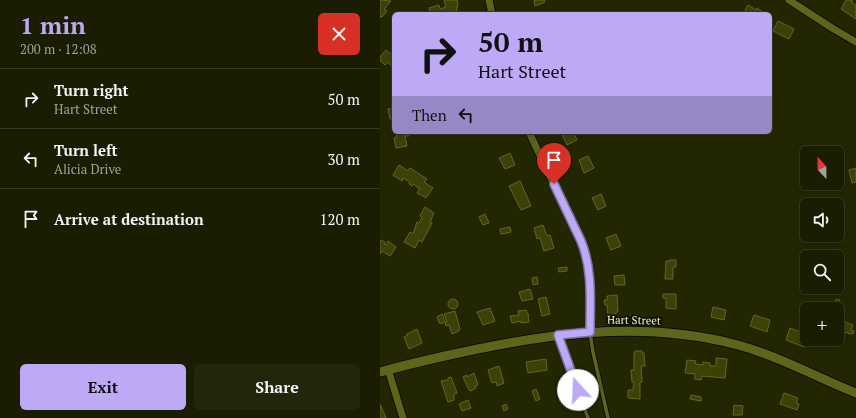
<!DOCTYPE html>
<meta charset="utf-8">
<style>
:root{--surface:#1a1d01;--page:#23260b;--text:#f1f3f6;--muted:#9fa299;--line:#383b23;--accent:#bda9f5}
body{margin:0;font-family:"PT Serif",serif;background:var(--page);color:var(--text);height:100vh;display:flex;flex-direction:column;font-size:15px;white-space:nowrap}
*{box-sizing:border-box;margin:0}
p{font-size:13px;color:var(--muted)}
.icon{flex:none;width:22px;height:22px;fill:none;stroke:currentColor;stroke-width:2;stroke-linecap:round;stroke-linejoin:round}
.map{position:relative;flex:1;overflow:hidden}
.side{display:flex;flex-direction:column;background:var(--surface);width:380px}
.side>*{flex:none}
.banner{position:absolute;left:12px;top:12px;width:380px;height:122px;border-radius:6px;box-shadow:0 2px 10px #0003,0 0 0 1px var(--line);background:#bda9f5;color:#111;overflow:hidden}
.needle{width:26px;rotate:338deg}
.buttons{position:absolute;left:420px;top:146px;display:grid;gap:8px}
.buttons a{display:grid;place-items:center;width:44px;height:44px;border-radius:6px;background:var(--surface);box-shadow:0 2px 10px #0003,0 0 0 1px var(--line);font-size:20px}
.pin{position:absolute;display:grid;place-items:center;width:34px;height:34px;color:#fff;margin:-41px -17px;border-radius:50% 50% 50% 0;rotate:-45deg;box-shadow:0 0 4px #0007}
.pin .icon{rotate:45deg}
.me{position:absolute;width:44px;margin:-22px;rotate:340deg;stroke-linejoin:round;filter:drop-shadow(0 0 3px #0008)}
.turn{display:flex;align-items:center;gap:14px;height:84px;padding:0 20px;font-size:18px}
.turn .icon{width:52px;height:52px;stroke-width:2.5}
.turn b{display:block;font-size:28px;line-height:34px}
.then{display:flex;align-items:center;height:38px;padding:0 20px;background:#0003;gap:8px;font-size:15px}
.round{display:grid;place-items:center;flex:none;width:42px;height:42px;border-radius:6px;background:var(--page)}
.overview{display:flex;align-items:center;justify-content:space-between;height:68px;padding:0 20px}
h1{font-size:24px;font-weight:700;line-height:30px;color:var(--accent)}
.cta{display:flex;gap:8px;margin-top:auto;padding:8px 20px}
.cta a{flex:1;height:46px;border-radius:6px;background:var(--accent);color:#111;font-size:16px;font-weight:700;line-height:46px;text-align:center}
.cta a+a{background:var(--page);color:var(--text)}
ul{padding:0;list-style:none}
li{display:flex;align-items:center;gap:12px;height:60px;padding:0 20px;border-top:1px solid var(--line)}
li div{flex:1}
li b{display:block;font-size:15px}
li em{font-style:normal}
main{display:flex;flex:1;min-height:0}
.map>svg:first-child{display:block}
.building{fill:#3c4207;stroke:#60691e}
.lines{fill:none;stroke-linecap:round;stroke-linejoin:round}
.service-casing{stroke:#0d0f00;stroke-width:5.5}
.minor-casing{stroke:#0d0f00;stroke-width:9}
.tertiary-casing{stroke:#0d0f00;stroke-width:11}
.service{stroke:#5c6519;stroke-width:3.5}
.minor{stroke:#5c6519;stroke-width:7}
.tertiary{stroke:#5c6519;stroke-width:9}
.route-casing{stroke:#7b6e9f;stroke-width:10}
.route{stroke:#bda9f5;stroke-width:7}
.labels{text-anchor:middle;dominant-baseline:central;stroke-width:3.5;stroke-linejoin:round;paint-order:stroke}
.street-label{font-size:11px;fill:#eef5d0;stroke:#0d0f00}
</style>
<main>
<section class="side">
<div class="overview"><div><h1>1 min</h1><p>200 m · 12:08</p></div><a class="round" style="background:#d93025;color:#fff"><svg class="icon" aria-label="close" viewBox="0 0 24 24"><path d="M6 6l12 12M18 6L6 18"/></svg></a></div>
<ul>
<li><svg class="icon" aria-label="right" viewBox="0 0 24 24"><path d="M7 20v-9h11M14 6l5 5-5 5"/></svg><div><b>Turn right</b><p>Hart Street</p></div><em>50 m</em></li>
<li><svg class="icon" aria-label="left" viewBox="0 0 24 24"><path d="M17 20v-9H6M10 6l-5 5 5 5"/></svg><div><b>Turn left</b><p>Alicia Drive</p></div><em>30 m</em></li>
<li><svg class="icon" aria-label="arrive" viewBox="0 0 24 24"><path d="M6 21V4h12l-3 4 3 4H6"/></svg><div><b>Arrive at destination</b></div><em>120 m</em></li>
</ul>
<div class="cta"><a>Exit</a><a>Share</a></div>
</section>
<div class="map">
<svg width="476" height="418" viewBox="0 0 476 418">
<rect width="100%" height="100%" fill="#232701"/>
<g class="building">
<polygon points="0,0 11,1 4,9 7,11 2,17 1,16 0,18"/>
<polygon points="64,0 77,0 78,7 76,7 78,14 50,14 49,8 59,5 60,9 66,7"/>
<polygon points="156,0 164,0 165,2 155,6 154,1"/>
<polygon points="466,0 473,0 471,2 476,5 476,19 461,9"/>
<polygon points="368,5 376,10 377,8 383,12 381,14 363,14"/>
<polygon points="398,21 414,29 409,39 393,31"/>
<polygon points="6,50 14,56 14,70 12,69 13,68 8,62 5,65 0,60 0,57"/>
<polygon points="14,108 14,122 13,118 10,119 8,109"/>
<polygon points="16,132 28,132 29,136 25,136 27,146 16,148 14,138 17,137"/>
<polygon points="181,132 193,132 197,140 187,145"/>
<polygon points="130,153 135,165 125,169 119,158"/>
<polygon points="208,156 214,168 204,173 199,160"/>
<polygon points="19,165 28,171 30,168 47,179 44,182 53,188 46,198 37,193 40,188 38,188 34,184 32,186 29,184 30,182 23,178 22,181 13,175"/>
<polygon points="476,168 476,182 472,183 469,170"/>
<polygon points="140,181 151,206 141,210 129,186"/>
<polygon points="221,194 226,206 218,210 212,198"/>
<polygon points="45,207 54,213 50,222 52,223 42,242 39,240 35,248 24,242 30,232 33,234 37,222 39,223 42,218 40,216"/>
<polygon points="105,214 109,223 103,225 99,217"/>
<polygon points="163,225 167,236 170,235 174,248 164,251 160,238 157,239 154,228"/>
<polygon points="130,227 131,232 121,234 120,229"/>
<polygon points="236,234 241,246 231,250 226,238"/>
<polygon points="0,240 5,242 4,244 6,245 8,241 16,247 10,256 2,251 0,254"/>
<polygon points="290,260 296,260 296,267 293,267 293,279 285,279 286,261 290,261"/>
<polygon points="187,267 187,271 179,272 178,268"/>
<polygon points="244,275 245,285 235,285 234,276"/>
<polygon points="157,277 158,284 153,285 152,278"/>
<polygon points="150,289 153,299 142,301 139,292"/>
<polygon points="283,294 296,294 296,309 286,308 286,298 283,298"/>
<polygon points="237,295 238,312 236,312 236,314 228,315 227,305 225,305 224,300 227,300 227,296"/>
<polygon points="166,297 170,314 162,316 158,299"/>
<polygon points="456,299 460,300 458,306 454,305"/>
<circle cx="73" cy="304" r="5"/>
<polygon points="333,307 346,310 344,320 331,317"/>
<polygon points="110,308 115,321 103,325 97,312"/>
<polygon points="146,310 149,316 148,316 149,322 141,323 141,321 132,323 130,316 139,315 138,311"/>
<polygon points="75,311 80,329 79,329 79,331 72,334 69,325 66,326 65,323 67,322 64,314"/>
<polygon points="62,314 65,322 60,324 57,317"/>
<polygon points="374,315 390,320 387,332 370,326"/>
<polygon points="460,320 473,325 471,330 474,331 473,334 470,333 470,334 457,329"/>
<polygon points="410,328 427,334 427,339 424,347 406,340"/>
<polygon points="37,329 42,343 29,349 24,337 28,335 27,334"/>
<polygon points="255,351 262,351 262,353 264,353 265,366 261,366 262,382 260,382 260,399 248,398 248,390 253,390 254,382 252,382 251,370 254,370 254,353 255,353"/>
<polygon points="336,358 347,359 345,378 322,376 321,380 315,379 315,374 305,373 307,360 316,361 315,364 323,365 323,362 330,363 330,366 336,366"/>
<polygon points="166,359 167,370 148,373 146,362"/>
<polygon points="119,366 124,383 117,386 116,382 112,383 108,370"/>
<polygon points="94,373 98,385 95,386 96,388 91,391 90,390 89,390 83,377 87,375 87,377"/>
<polygon points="71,377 77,393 74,394 74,400 68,402 61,381 68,380 68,378"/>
<polygon points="156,389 160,399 156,401 152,391"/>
<polygon points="404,393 418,398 416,403 419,404 417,410 400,404"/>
<polygon points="311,395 321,397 321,401 310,399"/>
<polygon points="88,400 91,408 82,411 79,404"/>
<polygon points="0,404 6,418 0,418"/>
<polygon points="126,404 128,409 124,411 122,406"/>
<polygon points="354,405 363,406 362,415 353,415"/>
</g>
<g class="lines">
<defs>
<g id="service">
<polyline points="210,333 213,352 228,418"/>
<polyline points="178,336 208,418"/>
</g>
<g id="minor">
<polyline points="109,0 112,14"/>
<polyline points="409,0 452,28 476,42"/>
<polyline points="149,132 205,251 210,281 210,332"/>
<polyline points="8,369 23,418"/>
</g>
<path id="tertiary" d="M0,372C21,366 43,361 65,356C162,334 260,319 358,345C401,357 436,377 476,393"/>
</defs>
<use href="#service" class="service-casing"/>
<use href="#minor" class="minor-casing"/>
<use href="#tertiary" class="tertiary-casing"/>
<use href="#service" class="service"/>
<use href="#minor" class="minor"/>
<use href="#tertiary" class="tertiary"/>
</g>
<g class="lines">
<defs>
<path id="route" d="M174,184L201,241C213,270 210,301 210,332L178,335L198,390"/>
</defs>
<use href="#route" class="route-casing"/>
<use href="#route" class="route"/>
</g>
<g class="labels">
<g class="street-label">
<text transform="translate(254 320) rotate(1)">Hart Street</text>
</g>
</g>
</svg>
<div class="buttons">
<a><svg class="needle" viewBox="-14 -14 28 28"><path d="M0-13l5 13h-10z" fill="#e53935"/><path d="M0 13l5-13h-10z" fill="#9fa299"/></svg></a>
<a><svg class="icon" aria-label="sound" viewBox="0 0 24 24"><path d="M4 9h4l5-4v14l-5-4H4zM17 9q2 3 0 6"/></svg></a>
<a><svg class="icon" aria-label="search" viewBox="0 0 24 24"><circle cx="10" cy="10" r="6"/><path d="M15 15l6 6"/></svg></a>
<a>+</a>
</div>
<div class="pin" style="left:174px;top:184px;background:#d93025"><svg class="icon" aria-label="arrive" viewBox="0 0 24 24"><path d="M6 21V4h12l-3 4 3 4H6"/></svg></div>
<svg class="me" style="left:198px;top:390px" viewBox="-20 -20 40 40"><circle r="19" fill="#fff"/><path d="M0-13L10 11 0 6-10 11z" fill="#bda9f5"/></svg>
<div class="banner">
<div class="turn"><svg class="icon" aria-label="right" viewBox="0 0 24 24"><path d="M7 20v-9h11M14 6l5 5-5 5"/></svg><div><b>50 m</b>Hart Street</div></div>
<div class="then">Then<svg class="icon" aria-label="left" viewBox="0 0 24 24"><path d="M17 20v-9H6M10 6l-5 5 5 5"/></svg></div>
</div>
</div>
</main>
